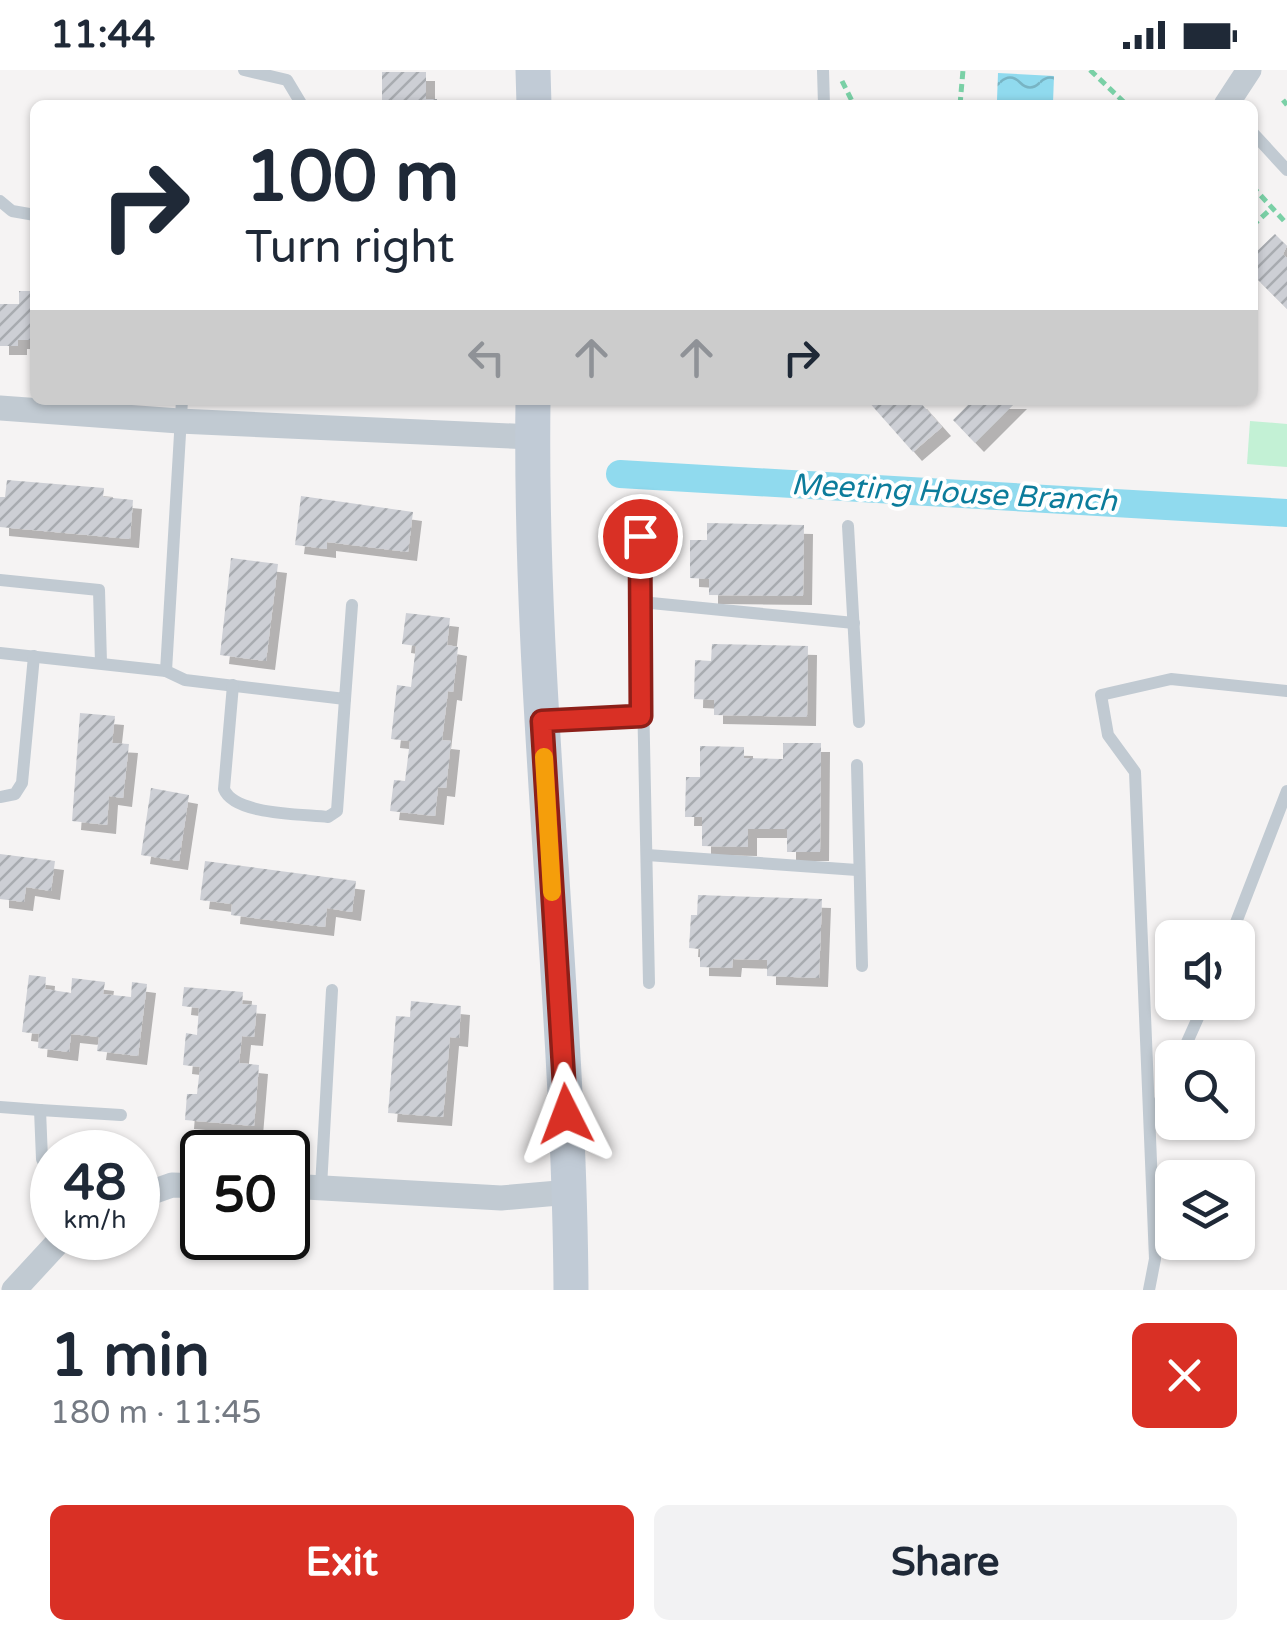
<!DOCTYPE html>
<meta charset="utf-8">
<style>
:root{--surface:#fff;--page:#f2f2f3;--text:#1f2937;--muted:#747a83;--accent:#d93025}
body{margin:0;font-family:"Varela Round",sans-serif;background:var(--page);color:var(--text);height:100vh;display:flex;flex-direction:column;font-size:38px;white-space:nowrap}
*{box-sizing:border-box;margin:0}
p{font-size:32px;color:var(--muted)}
.icon{flex:none;width:55px;height:55px;fill:none;stroke:currentColor;stroke-width:2;stroke-linecap:round;stroke-linejoin:round}
.map{position:relative;height:1220px;overflow:hidden}
.panel{display:flex;flex-direction:column;background:var(--surface);flex:1}
.panel>*{flex:none}
.hud{position:absolute;left:30px;top:30px;width:1228px;height:305px;border-radius:15px;box-shadow:0 2px 8px #0004;background:#fff;color:var(--text);overflow:hidden}
.fabs{position:absolute;left:1155px;top:850px;display:grid;gap:20px}
.fabs a{display:grid;place-items:center;width:100px;height:100px;border-radius:15px;background:var(--surface);box-shadow:0 2px 8px #0004;font-size:50px}
.speed{position:absolute;left:30px;top:1060px;display:flex;gap:20px;font-size:50px;font-weight:700;text-align:center}
.speed>*{display:grid;place-content:center;width:130px;height:130px;border-radius:50%;background:var(--surface);box-shadow:0 2px 8px #0004;line-height:1}
.speed small{font-size:25px;font-weight:400}
.speed .limit{border:5px solid #111;border-radius:15px;background:#fff;color:#111}
.pin{position:absolute;display:grid;place-items:center;width:85px;height:85px;color:#fff;margin:-42px;border:5px solid #fff;border-radius:50%;box-shadow:0 2px 10px #0007}
.me{position:absolute;width:110px;margin:-55px;rotate:357deg;stroke-linejoin:round;filter:drop-shadow(0 0 8px #0008)}
.turn{display:flex;align-items:center;gap:35px;height:210px;padding:0 50px;font-size:45px}
.turn .icon{width:130px;height:130px;stroke-width:2.5}
.turn b{display:block;font-size:70px;line-height:85px}
.lanes{display:flex;align-items:center;height:95px;padding:0 50px;background:#0003;justify-content:center;gap:50px;direction:ltr}
.lanes .off{opacity:.35}
.round{display:grid;place-items:center;flex:none;width:105px;height:105px;border-radius:15px;background:var(--page)}
.headline{display:flex;align-items:center;justify-content:space-between;height:170px;padding:0 50px}
h1{font-size:60px;font-weight:700;line-height:75px}
.primary-button{display:flex;gap:20px;margin-top:auto;padding:20px 50px}
.primary-button a{flex:1;height:115px;border-radius:15px;background:var(--accent);color:#fff;font-size:40px;font-weight:700;line-height:115px;text-align:center}
.primary-button a+a{background:var(--page);color:var(--text)}
.status{display:flex;justify-content:space-between;align-items:center;height:70px;padding:0 50px;background:var(--surface);direction:ltr}
.status svg{height:28px;fill:currentColor}
.map>svg:first-child{display:block}
.park{fill:#c3f1d5}
.water{fill:url(#water-waves)}
.lines{fill:none;stroke-linecap:round;stroke-linejoin:round}
.canal{stroke:#90daee;stroke-width:28}
.building{fill:url(#building-hatch);filter:url(#shadow)}
.path{stroke:#7ad0a6;stroke-width:5;stroke-dasharray:8 5;stroke-linecap:butt}
.lane{stroke:#c1cad2;stroke-width:12}
.street{stroke:#c1cad2;stroke-width:25}
.secondary{stroke:#c1cbd6;stroke-width:35}
.route-casing{stroke:#8d1f18;stroke-width:25}
.route{stroke:#d93025;stroke-width:18}
.slow{stroke:#f59e0b;stroke-width:18}
.labels{text-anchor:middle;dominant-baseline:central;stroke-width:8;stroke-linejoin:round;paint-order:stroke}
.water-label{font-size:30px;font-style:italic;fill:#0c7c9b;stroke:#fff}
</style>
<div class="status"><b>11:44</b><svg viewBox="0 0 49 12"><path d="M0 12V9h3v3zM5 12V6h3v6zM10 12V3h3v9zM15 12V0h3v12zM26 1h20v11H26zM47 4h2v5h-2z"/></svg></div>
<div class="map">
<svg width="1287" height="1220" viewBox="0 0 1287 1220">
<defs>
<pattern id="water-waves" width="16" height="10" patternUnits="userSpaceOnUse" patternTransform="scale(2.5)"><rect width="16" height="10" fill="#90daee"/><path d="M0 5q4-4 8 0t8 0" fill="none" stroke="#78b4c4"/></pattern>
<pattern id="building-hatch" width="6" height="6" patternUnits="userSpaceOnUse" patternTransform="scale(2.5)"><rect width="6" height="6" fill="#cdcfd5"/><path d="M-1 1l2-2M0 6l6-6M5 7l2-2" fill="none" stroke="#a8abb0"/></pattern>
<filter id="shadow"><feDropShadow dx="9" dy="9" stdDeviation="0" flood-color="#0004"/></filter>
</defs>
<rect width="100%" height="100%" fill="#f5f3f3"/>
<polygon class="park" points="1250,351 1287,354 1287,397 1247,394"/>
<polygon class="water" points="998,3 1054,6 1053,33 997,30"/>
<g class="lines">
<polyline class="canal" points="620,404 1287,443"/>
</g>
<g class="building">
<polygon points="382,2 426,2 426,29 437,29 437,35 382,33"/>
<polygon points="1275,164 1287,176 1283,184 1287,188 1287,239 1252,204 1252,186"/>
<polygon points="19,221 35,221 35,270 18,270 18,276 0,276 0,234 19,234"/>
<polygon points="867,330 918,330 942,357 913,382"/>
<polygon points="973,330 1018,330 975,373 953,350"/>
<polygon points="7,410 104,418 103,427 133,430 130,469 0,457 0,427 5,427"/>
<polygon points="301,426 413,442 408,482 327,472 327,479 295,475"/>
<polygon points="707,453 804,455 803,526 709,525 709,509 690,508 690,470 707,470"/>
<polygon points="231,488 278,494 266,591 220,585"/>
<polygon points="406,543 450,548 447,575 458,577 453,622 448,621 442,670 451,671 446,718 438,717 435,746 390,741 394,710 405,711 410,671 391,669 397,615 411,617 416,576 402,574"/>
<polygon points="712,574 808,576 807,647 714,645 714,630 694,629 695,590 711,591"/>
<polygon points="80,643 115,646 112,673 129,674 123,728 109,726 107,755 72,751"/>
<polygon points="783,673 821,673 820,782 787,782 787,759 748,759 748,777 702,776 702,747 685,747 686,707 700,707 700,676 744,677 744,688 783,689"/>
<polygon points="151,718 189,725 179,791 141,785"/>
<polygon points="0,784 55,791 51,821 26,817 24,832 0,829"/>
<polygon points="205,791 356,811 352,842 327,838 325,857 231,845 232,834 200,830"/>
<polygon points="698,825 822,829 819,908 767,906 767,890 733,889 732,898 700,897 700,879 689,878 691,845 697,845"/>
<polygon points="29,905 46,907 45,919 71,923 72,908 105,912 103,924 131,927 132,912 147,914 138,986 97,981 99,967 71,964 69,982 38,978 39,964 22,962"/>
<polygon points="184,917 243,922 242,934 257,935 254,967 242,966 239,993 259,995 254,1056 185,1050 187,1024 197,1024 200,997 183,995 186,963 197,965 199,938 182,936"/>
<polygon points="411,931 461,936 459,968 450,967 443,1047 388,1043 396,946 410,947"/>
</g>
<g class="lines">
<g class="path">
<polyline points="1090,0 1127,35"/>
<polyline points="842,11 854,35"/>
<polyline points="1283,30 1287,35"/>
<polyline points="960,35 963,0"/>
<polyline points="1252,116 1287,154"/>
<polyline points="1252,156 1272,138"/>
<polyline points="1227,331 1227,330"/>
</g>
<g class="lane">
<polyline points="244,0 287,10 302,35"/>
<polyline points="823,0 824,35"/>
<polyline points="1252,62 1287,100"/>
<polyline points="0,131 12,141 35,145"/>
<polyline points="639,433 649,913"/>
<polyline points="848,456 859,652"/>
<polyline points="0,510 99,520 101,593"/>
<polyline points="641,532 854,553"/>
<polyline points="0,583 166,601 185,610 345,629 352,535"/>
<polyline points="166,601 182,330"/>
<path d="M233,615L224,719C234,745 302,744 328,747L337,741L345,629"/>
<polyline points="544,651 641,646"/>
<polyline points="857,695 862,896"/>
<polyline points="0,727 15,724 22,713 34,586"/>
<polyline points="647,785 857,800"/>
<polyline points="1230,868 1287,721"/>
<polyline points="1180,988 1205,932"/>
<polyline points="0,1037 40,1040"/>
<polyline points="1150,1052 1172,1004"/>
<polyline points="52,1109 42,1089 40,1040 121,1045"/>
<polyline points="321,1117 332,920"/>
<polyline points="1149,1220 1155,1189 1135,702 1108,665 1101,625 1171,609 1287,621"/>
</g>
<g class="street">
<polyline points="1226,35 1249,0"/>
<polyline points="0,338 179,351 533,367"/>
<polyline points="288,1116 501,1128 570,1122"/>
<polyline points="138,1127 172,1115 202,1116"/>
<polyline points="14,1220 62,1168"/>
</g>
<g class="secondary">
<polyline points="533,0 534,35"/>
<path d="M533,330C529,627 569,923 571,1220"/>
</g>
</g>
<g class="lines">
<defs>
<polyline id="route" points="566,1044 542,651 641,646 640,466"/>
</defs>
<use href="#route" class="route-casing"/>
<use href="#route" class="route"/>
<polyline class="slow" points="544,687 552,822"/>
</g>
<g class="labels">
<g class="water-label">
<text transform="translate(954 423) rotate(3)">Meeting House Branch</text>
</g>
</g>
</svg>
<div class="fabs">
<a><svg class="icon" aria-label="sound" viewBox="0 0 24 24"><path d="M4 9h4l5-4v14l-5-4H4zM17 9q2 3 0 6"/></svg></a>
<a><svg class="icon" aria-label="search" viewBox="0 0 24 24"><circle cx="10" cy="10" r="6"/><path d="M15 15l6 6"/></svg></a>
<a><svg class="icon" aria-label="layers" viewBox="0 0 24 24"><path d="M12 4l9 5-9 5-9-5zM3 14l9 5 9-5"/></svg></a>
</div>
<div class="speed"><div>48<small>km/h</small></div><div class="limit">50</div></div>
<div class="pin" style="left:640px;top:466px;background:#d93025"><svg class="icon" aria-label="arrive" viewBox="0 0 24 24"><path d="M6 21V4h12l-3 4 3 4H6"/></svg></div>
<svg class="me" style="left:566px;top:1044px" viewBox="-20 -20 40 40"><path d="M0-17L14 15 0 8-14 15z" fill="#d93025" stroke="#fff" stroke-width="4"/></svg>
<div class="hud">
<div class="turn"><svg class="icon" aria-label="right" viewBox="0 0 24 24"><path d="M7 20v-9h11M14 6l5 5-5 5"/></svg><div><b>100 m</b>Turn right</div></div>
<div class="lanes"><svg class="icon off" aria-label="left" viewBox="0 0 24 24"><path d="M17 20v-9H6M10 6l-5 5 5 5"/></svg><svg class="icon off" aria-label="ahead" viewBox="0 0 24 24"><path d="M12 20V5M6 11l6-6 6 6"/></svg><svg class="icon off" aria-label="ahead" viewBox="0 0 24 24"><path d="M12 20V5M6 11l6-6 6 6"/></svg><svg class="icon" aria-label="right" viewBox="0 0 24 24"><path d="M7 20v-9h11M14 6l5 5-5 5"/></svg></div>
</div>
</div>
<section class="panel">
<div class="headline"><div><h1>1 min</h1><p>180 m · 11:45</p></div><a class="round" style="background:#d93025;color:#fff"><svg class="icon" aria-label="close" viewBox="0 0 24 24"><path d="M6 6l12 12M18 6L6 18"/></svg></a></div>
<div class="primary-button"><a>Exit</a><a>Share</a></div>
</section>
